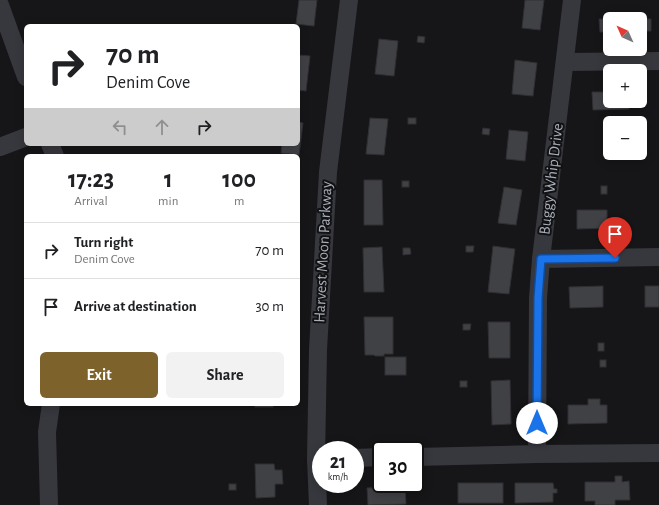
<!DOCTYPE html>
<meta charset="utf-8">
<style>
:root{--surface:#fff;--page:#f2f2f2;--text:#202124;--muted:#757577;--line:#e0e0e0;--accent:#7e622b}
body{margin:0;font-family:"Alegreya Sans",sans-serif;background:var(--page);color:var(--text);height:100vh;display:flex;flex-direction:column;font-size:15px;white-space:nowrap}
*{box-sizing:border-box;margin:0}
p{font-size:13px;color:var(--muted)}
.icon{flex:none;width:22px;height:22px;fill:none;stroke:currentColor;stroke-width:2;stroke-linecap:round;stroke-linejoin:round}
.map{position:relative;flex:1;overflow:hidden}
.drawer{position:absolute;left:24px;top:154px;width:276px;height:252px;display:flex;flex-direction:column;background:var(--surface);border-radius:6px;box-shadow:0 2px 10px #0003}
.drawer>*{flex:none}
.banner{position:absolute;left:24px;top:24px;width:276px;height:122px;border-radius:6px;box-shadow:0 2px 10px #0003;background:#fff;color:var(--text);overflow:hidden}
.needle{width:26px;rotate:315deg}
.tools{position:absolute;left:603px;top:12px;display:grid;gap:8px}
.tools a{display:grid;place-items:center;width:44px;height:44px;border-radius:6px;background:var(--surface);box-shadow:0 2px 10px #0003;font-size:20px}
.speed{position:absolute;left:312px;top:441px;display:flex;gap:8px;font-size:20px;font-weight:700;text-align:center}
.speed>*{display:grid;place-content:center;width:52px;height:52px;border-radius:50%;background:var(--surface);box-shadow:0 2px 10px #0003;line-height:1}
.speed small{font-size:10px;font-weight:400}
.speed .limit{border:2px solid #111;border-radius:6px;background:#fff;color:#111}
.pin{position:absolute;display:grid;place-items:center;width:34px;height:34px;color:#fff;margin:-41px -17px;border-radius:50% 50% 50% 0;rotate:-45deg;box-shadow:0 0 4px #0007}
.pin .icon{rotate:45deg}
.me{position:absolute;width:44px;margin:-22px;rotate:0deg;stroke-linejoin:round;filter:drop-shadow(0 0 3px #0008)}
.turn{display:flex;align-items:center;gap:14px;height:84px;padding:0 16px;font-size:18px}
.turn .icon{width:52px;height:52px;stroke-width:2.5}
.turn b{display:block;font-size:28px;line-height:34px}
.lanes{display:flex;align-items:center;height:38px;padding:0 16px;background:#0003;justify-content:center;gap:20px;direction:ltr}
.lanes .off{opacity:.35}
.eta{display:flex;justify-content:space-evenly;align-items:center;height:68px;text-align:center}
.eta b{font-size:24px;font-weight:600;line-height:28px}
.cta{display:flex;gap:8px;margin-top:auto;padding:8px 16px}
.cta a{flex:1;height:46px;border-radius:6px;background:var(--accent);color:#fff;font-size:16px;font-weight:600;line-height:46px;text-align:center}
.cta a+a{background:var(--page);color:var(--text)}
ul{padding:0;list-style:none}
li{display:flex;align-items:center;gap:12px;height:56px;padding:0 16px;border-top:1px solid var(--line)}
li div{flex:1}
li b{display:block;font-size:15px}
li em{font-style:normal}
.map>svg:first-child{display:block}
.building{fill:#404145;stroke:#303034}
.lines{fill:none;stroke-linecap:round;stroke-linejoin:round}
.minor{stroke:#37383d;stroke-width:18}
.route-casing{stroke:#114b97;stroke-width:10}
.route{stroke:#1a73e8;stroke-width:7}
.labels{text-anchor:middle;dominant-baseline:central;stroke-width:4;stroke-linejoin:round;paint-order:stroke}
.street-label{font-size:16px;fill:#a8adb8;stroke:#111113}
</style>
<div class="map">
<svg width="659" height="505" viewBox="0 0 659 505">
<rect width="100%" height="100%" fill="#161618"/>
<g class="building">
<polygon points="299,0 317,0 314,26 296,24"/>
<polygon points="525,0 544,0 540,30 522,28"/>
<polygon points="599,19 610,19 610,32 600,32"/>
<polygon points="619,19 651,19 651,31 640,31 640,19"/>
<polygon points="418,36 425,37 424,43 417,42"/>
<polygon points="379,39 398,41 394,76 375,74"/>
<polygon points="298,55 310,56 306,91 298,90"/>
<polygon points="515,60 537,63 533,96 512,94"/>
<polygon points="592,92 610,92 610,101 629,101 629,109 593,110"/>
<polygon points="370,118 388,119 384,155 366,154"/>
<rect x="408" y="118" width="8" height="6"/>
<polygon points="298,122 303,123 299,155 281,153 282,144 298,144"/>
<polygon points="483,128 490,129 489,135 482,134"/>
<polygon points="509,130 528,132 525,161 506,159"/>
<polygon points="364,180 382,180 383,225 364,225"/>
<rect x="402" y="181" width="7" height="6"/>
<rect x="601" y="186" width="6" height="8"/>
<polygon points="504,187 522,190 516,225 498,223"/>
<polygon points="577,210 607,210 607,228 577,229"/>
<polygon points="466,246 474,246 473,252 466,252"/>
<polygon points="493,246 515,249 509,294 488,292"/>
<polygon points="382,247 384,292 364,292 363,248"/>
<polygon points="403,248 410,248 411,254 403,255"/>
<polygon points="603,286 603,307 570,308 569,287"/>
<rect x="645" y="286" width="14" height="21"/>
<polygon points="364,317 393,317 393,354 384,354 384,356 375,356 374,355 365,355"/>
<polygon points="488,322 510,322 510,358 489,358"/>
<polygon points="463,324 471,324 470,330 463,330"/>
<rect x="598" y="343" width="6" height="8"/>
<rect x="385" y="357" width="21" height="18"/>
<rect x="600" y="360" width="6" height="7"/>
<polygon points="510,380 511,424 492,425 491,381"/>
<rect x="460" y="381" width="7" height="6"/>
<polygon points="588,399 600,399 600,405 607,405 607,423 568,424 568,405 588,405"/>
<rect x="255" y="404" width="18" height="3"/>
<polygon points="255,464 274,464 275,470 282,470 283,484 275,484 275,497 256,498"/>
<polygon points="615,476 622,476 622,482 629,481 630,500 615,500 615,505 595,505 595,501 585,501 585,482 615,482"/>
<rect x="458" y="483" width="45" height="20"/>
<polygon points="515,483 553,483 554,489 557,489 557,493 553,493 553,502 515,503"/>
<rect x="229" y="484" width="7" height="6"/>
<polygon points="405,486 406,504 368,505 367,488"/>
</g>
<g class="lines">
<g class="minor">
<polyline points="0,5 26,77"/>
<polyline points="565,62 659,61"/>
<polyline points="50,144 55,156"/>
<polyline points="0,147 26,137"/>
<polyline points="541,259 659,257"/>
<polyline points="537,454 538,298 541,259 572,0"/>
<polyline points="415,457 537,454 659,453"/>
<polyline points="355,458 381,457"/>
<polyline points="49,505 47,432 51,404"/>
<polyline points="318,505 316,459 318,350 328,172 349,0"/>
</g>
</g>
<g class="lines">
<defs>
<polyline id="route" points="537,423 538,298 541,259 615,258"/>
</defs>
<use href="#route" class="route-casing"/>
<use href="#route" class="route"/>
</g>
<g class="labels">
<g class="street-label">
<text transform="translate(551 179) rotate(-83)">Buggy Whip Drive</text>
<text transform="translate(323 252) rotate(-87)">Harvest Moon Parkway</text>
</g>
</g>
</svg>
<div class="tools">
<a><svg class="needle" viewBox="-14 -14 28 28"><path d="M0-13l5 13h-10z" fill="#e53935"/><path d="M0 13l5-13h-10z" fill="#757577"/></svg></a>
<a>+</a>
<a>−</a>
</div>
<div class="speed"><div>21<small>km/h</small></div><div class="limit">30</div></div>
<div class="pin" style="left:615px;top:258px;background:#d93025"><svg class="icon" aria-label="arrive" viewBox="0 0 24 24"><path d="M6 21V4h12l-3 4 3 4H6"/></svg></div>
<svg class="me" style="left:537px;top:423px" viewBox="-20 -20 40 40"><circle r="19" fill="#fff"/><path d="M0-13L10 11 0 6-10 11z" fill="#1a73e8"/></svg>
<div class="banner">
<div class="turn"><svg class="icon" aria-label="right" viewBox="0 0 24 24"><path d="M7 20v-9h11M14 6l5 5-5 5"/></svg><div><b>70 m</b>Denim Cove</div></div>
<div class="lanes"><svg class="icon off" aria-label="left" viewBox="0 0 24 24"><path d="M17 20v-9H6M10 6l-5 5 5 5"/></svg><svg class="icon off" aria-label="ahead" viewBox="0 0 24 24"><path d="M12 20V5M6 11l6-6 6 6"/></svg><svg class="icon" aria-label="right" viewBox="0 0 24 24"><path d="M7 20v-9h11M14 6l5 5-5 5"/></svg></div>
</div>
<section class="drawer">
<div class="eta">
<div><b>17:23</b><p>Arrival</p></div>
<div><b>1</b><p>min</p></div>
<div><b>100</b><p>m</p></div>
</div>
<ul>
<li><svg class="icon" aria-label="right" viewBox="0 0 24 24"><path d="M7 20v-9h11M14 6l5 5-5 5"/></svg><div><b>Turn right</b><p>Denim Cove</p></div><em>70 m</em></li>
<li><svg class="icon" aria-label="arrive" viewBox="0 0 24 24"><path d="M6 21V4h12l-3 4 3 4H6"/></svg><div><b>Arrive at destination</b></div><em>30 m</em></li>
</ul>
<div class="cta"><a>Exit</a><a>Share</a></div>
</section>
</div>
